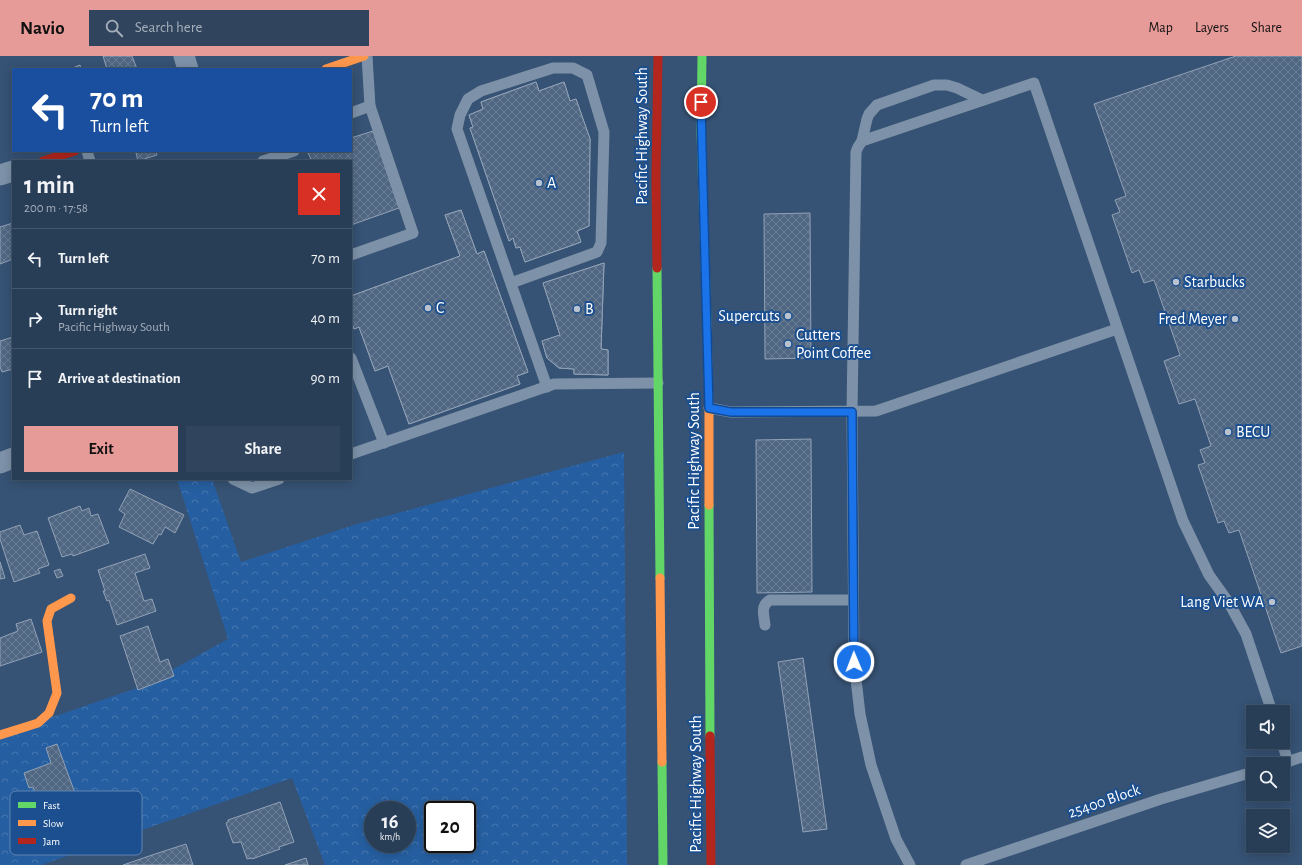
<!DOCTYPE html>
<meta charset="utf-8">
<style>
:root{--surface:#283e57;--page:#30455d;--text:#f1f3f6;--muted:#a5aeba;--line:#44576d;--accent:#e69b98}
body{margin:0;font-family:"Alegreya Sans",sans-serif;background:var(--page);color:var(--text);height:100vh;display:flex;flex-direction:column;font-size:15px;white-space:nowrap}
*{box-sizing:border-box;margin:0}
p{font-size:13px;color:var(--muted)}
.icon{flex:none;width:22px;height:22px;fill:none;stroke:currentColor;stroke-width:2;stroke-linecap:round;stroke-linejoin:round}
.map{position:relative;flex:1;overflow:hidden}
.side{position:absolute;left:12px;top:104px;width:340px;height:320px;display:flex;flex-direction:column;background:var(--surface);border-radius:0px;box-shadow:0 2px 10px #0003,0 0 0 1px var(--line)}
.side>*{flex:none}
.guide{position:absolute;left:12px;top:12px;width:340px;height:84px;border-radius:0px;box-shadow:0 2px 10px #0003,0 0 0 1px var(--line);background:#1a4fa0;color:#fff;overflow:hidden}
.tools{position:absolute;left:1246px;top:649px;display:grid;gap:8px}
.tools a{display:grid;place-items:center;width:44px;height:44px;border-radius:0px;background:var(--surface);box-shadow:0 2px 10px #0003,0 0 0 1px var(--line);font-size:20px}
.speed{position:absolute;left:364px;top:745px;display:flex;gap:8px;font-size:20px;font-weight:700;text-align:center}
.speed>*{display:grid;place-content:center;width:52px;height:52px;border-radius:50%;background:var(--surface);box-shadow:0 2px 10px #0003,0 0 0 1px var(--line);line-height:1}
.speed small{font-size:10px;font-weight:400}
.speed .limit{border:2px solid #111;border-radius:6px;background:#fff;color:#111}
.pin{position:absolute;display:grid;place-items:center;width:34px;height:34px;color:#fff;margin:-17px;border:2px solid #fff;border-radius:50%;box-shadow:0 1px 4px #0007}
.me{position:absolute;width:44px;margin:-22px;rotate:359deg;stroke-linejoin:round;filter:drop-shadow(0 0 3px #0008)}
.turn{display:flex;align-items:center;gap:14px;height:84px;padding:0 12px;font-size:18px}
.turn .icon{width:52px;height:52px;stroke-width:2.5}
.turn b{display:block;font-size:28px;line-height:34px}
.round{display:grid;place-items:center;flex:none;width:42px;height:42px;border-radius:0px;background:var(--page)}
.head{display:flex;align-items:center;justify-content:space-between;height:68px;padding:0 12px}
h1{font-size:24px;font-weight:600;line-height:30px}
.button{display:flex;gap:8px;margin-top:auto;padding:8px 12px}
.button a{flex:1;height:46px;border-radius:0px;background:var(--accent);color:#111;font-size:16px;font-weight:600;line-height:46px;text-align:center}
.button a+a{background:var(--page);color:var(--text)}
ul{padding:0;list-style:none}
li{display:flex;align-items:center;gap:12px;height:60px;padding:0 12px;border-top:1px solid var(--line)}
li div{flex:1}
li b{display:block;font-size:15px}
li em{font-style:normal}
header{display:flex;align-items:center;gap:24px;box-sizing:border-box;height:56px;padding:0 20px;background:var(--accent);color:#111}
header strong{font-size:19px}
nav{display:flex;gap:22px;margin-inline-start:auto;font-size:14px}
.search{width:280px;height:36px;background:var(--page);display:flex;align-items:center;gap:10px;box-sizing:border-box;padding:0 14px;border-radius:0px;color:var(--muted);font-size:15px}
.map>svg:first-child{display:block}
.forest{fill:url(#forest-crowns);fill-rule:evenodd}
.building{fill:url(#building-cross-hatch);stroke:#92a2b6}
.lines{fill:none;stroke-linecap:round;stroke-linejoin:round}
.lane{stroke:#7d92a8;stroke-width:11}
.street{stroke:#7d92a8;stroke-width:21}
.fast{stroke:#63d668;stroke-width:9}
.slow{stroke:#ff974d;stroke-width:9}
.jam{stroke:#b3261e;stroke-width:9}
.route-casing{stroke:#114b97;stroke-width:10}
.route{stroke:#1a73e8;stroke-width:7}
.poi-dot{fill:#b9c2ce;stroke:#1b4f8f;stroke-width:1.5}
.labels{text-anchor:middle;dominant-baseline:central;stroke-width:4;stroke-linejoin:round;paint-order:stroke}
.street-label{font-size:16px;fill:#fff;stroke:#1b4f8f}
.poi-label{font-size:16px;fill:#fff;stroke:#1b4f8f;text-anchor:start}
.key{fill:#1b4f8f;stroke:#5f84b1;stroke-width:1}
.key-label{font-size:11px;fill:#fff}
</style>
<header>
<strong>Navio</strong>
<div class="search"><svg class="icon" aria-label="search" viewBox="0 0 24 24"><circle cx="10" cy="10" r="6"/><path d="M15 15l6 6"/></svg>Search here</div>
<nav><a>Map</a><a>Layers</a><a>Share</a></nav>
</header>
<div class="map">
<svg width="1302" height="809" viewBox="0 0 1302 809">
<defs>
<pattern id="forest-crowns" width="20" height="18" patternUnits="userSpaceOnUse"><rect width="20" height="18" fill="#265fa1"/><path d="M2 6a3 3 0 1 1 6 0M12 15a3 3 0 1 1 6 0" fill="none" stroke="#4777af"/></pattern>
<pattern id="building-cross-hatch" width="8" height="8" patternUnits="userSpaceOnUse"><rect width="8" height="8" fill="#506783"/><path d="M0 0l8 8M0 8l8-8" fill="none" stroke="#6a7e96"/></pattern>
</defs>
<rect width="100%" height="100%" fill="#365274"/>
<path class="forest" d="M624,396L627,809H325L292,722L41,809H0V679L143,630L228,583L177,423H212L241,506L357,468ZM373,754H407V788H373ZM433,754H467V788H433Z"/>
<g class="building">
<polygon points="103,0 132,0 137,13 107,13"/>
<polygon points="1236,0 1302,0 1302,590 1281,597 1239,474 1229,477 1224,465 1218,467 1198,409 1205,407 1200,394 1211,390 1195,343 1179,348 1164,305 1180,299 1154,224 1144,227 1139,214 1132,217 1112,159 1120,156 1115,144 1126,140 1094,48"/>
<polygon points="80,9 81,13 70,13"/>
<polygon points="536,26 539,35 564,26 570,45 576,43 590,83 589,170 577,175 581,186 525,206 520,191 516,192 513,182 509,185 470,72 473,71 469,59 483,53 481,46"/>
<polygon points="536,26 539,35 564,26 570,45 576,43 590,83 589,170 577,175 581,186 525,206 520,191 516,192 513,182 509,185 470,72 473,71 469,59 483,53 481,46"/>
<polygon points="373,75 399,152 351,169 351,105 304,105 311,103 308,97 313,95 351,95 351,82"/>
<polygon points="144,95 156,95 157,99 138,105 136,97"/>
<polygon points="461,154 477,198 484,195 528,316 517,320 520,328 409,368 388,310 375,315 359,271 354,273 351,265 351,240 460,200 445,159"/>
<polygon points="461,154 477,198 484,195 528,316 517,320 520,328 409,368 388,310 375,315 359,271 354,273 351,265 351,240 460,200 445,159"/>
<polygon points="810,157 811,302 765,303 764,158"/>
<polygon points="13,167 13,203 0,208 0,171"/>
<polygon points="604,207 601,293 608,294 608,319 574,318 574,313 559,312 547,302 542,285 560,279 543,227"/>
<polygon points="604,207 601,293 608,294 608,319 574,318 574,313 559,312 547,302 542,285 560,279 543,227"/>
<polygon points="13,281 13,313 2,316 0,311 0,285"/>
<polygon points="811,383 812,536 757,537 756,384"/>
<polygon points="130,433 184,459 175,477 165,471 161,479 159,478 153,488 119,471 125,458 119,454"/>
<polygon points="80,450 82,455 89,452 91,460 98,458 109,487 73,500 72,498 62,501 48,462"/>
<polygon points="20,469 24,479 37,475 49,509 38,513 40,517 14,526 0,483 0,476"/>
<polygon points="145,498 150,512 135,517 144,545 152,543 156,555 117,569 109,544 107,545 103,535 105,535 98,514"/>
<polygon points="0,506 5,522 0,523"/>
<polygon points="60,513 63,520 57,522 54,515"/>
<polygon points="31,563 42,596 0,610 0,582 18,575 16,568"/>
<polygon points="148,570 160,606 168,603 174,620 138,634 120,580"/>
<polygon points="803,602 827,773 803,776 778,606"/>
<polygon points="57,688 79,748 46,760 44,753 35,757 31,744 37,742 33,731 29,732 24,717 51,707 46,692"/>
<polygon points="280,746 294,786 279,791 280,793 252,803 252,802 247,803 241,786 233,787 226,767 228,766 228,764"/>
<polygon points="186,788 193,809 123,809 155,798"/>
<polygon points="306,802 308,809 285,809"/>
</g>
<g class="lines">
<g class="lane">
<polyline points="351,57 370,50 367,0"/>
<polyline points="862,85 867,63 869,58 877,49 934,29 947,29 957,32 982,44"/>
<polyline points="87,95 90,105"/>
<polyline points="263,105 294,95"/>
<polyline points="351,199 413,177 370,50"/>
<polyline points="511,227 597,196 601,187 604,76 587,19 573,12 553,12 481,35 468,43 460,59 457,73 547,331"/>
<polyline points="351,302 384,387"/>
<polyline points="709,352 731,356 876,355 1117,273"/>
<polyline points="351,398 554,328 658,327"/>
<polyline points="233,423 252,432 279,423"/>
<path d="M765,569C764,559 760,550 770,544H853"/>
<polyline points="1282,686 1288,706"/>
<polyline points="1281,708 1302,701"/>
<polyline points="910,809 896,783 871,709 860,658 854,606 852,356 856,96 858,91 862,85 1034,27 1183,465 1209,519 1229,547 1246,578 1272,656"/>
<polyline points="966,809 1161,743 1253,716"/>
</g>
<g class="street">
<polyline points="184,0 188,13"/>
<polyline points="0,119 13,115"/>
<polyline points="0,407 13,402"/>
</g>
<g class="fast">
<polyline points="702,0 701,76 707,268"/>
<polyline points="657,212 660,522"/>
<polyline points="709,449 710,680"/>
<polyline points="662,706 663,809"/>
</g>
<g class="slow">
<polyline points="326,13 364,0"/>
<polyline points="707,268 709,352 709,449"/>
<polyline points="660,522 662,706"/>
<polyline points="0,679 38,667 49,657 57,637 47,565 51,553 71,542"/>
</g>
<g class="jam">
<polyline points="43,105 75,95"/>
<polyline points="657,212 656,121 658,0"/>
<polyline points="710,680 711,809"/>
</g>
</g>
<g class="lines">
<defs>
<polyline id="route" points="701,46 702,92 709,352 731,356 852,356 854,606"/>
</defs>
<use href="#route" class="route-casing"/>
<use href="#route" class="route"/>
</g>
<g class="poi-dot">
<circle cx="539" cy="127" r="4"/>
<circle cx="1176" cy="226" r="4"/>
<circle cx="428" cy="252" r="4"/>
<circle cx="577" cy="253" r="4"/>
<circle cx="788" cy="260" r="4"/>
<circle cx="1235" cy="263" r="4"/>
<circle cx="788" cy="288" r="4"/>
<circle cx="1228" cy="376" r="4"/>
<circle cx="1272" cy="546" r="4"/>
</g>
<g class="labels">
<g class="street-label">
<text transform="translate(642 80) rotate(-90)">Pacific Highway South</text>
<text transform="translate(694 405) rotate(-90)">Pacific Highway South</text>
<text transform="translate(696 728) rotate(-90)">Pacific Highway South</text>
<text transform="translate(1104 745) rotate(-19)">25400 Block</text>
</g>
<g class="poi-label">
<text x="547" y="127">A</text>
<text x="1184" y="226">Starbucks</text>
<text x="436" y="252">C</text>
<text x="585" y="253">B</text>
<text x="780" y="260" text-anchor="end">Supercuts</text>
<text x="1227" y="263" text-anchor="end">Fred Meyer</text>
<text x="796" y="279">Cutters<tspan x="796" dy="18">Point Coffee</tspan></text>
<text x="1236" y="376">BECU</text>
<text x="1264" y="546" text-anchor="end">Lang Viet WA</text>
</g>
</g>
<rect x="10" y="735" width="132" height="64" rx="6" class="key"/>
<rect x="18" y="746" width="18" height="6" fill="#63d668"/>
<rect x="18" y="764" width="18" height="6" fill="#ff974d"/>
<rect x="18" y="782" width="18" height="6" fill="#b3261e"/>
<g class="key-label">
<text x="43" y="753">Fast</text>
<text x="43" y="771">Slow</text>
<text x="43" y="789">Jam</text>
</g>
</svg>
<div class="tools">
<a><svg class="icon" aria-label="sound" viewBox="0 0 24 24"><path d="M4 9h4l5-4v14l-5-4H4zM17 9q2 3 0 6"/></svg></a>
<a><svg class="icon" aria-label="search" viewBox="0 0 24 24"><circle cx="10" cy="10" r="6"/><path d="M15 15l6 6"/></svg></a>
<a><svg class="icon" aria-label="layers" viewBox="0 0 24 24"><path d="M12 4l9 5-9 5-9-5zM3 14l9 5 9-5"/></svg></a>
</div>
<div class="speed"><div>16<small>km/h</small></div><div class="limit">20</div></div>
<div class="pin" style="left:701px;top:46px;background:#d93025"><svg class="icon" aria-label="arrive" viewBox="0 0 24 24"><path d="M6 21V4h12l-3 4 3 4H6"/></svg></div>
<svg class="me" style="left:854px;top:606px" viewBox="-20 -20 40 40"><circle r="17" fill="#1a73e8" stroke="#fff" stroke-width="3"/><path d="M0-11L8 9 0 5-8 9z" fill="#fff"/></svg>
<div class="guide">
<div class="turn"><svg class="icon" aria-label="left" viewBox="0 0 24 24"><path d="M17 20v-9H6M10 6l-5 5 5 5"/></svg><div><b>70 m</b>Turn left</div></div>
</div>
<section class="side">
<div class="head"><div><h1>1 min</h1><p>200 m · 17:58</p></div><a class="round" style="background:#d93025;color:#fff"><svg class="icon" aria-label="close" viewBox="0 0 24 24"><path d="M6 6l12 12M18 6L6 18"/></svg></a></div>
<ul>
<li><svg class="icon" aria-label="left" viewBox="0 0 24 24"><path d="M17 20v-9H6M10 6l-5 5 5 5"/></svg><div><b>Turn left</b></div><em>70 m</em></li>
<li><svg class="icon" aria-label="right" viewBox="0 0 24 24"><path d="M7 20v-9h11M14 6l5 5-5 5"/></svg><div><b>Turn right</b><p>Pacific Highway South</p></div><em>40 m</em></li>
<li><svg class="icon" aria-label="arrive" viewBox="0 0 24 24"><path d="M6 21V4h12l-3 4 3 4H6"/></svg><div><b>Arrive at destination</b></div><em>90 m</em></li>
</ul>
<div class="button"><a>Exit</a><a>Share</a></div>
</section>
</div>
